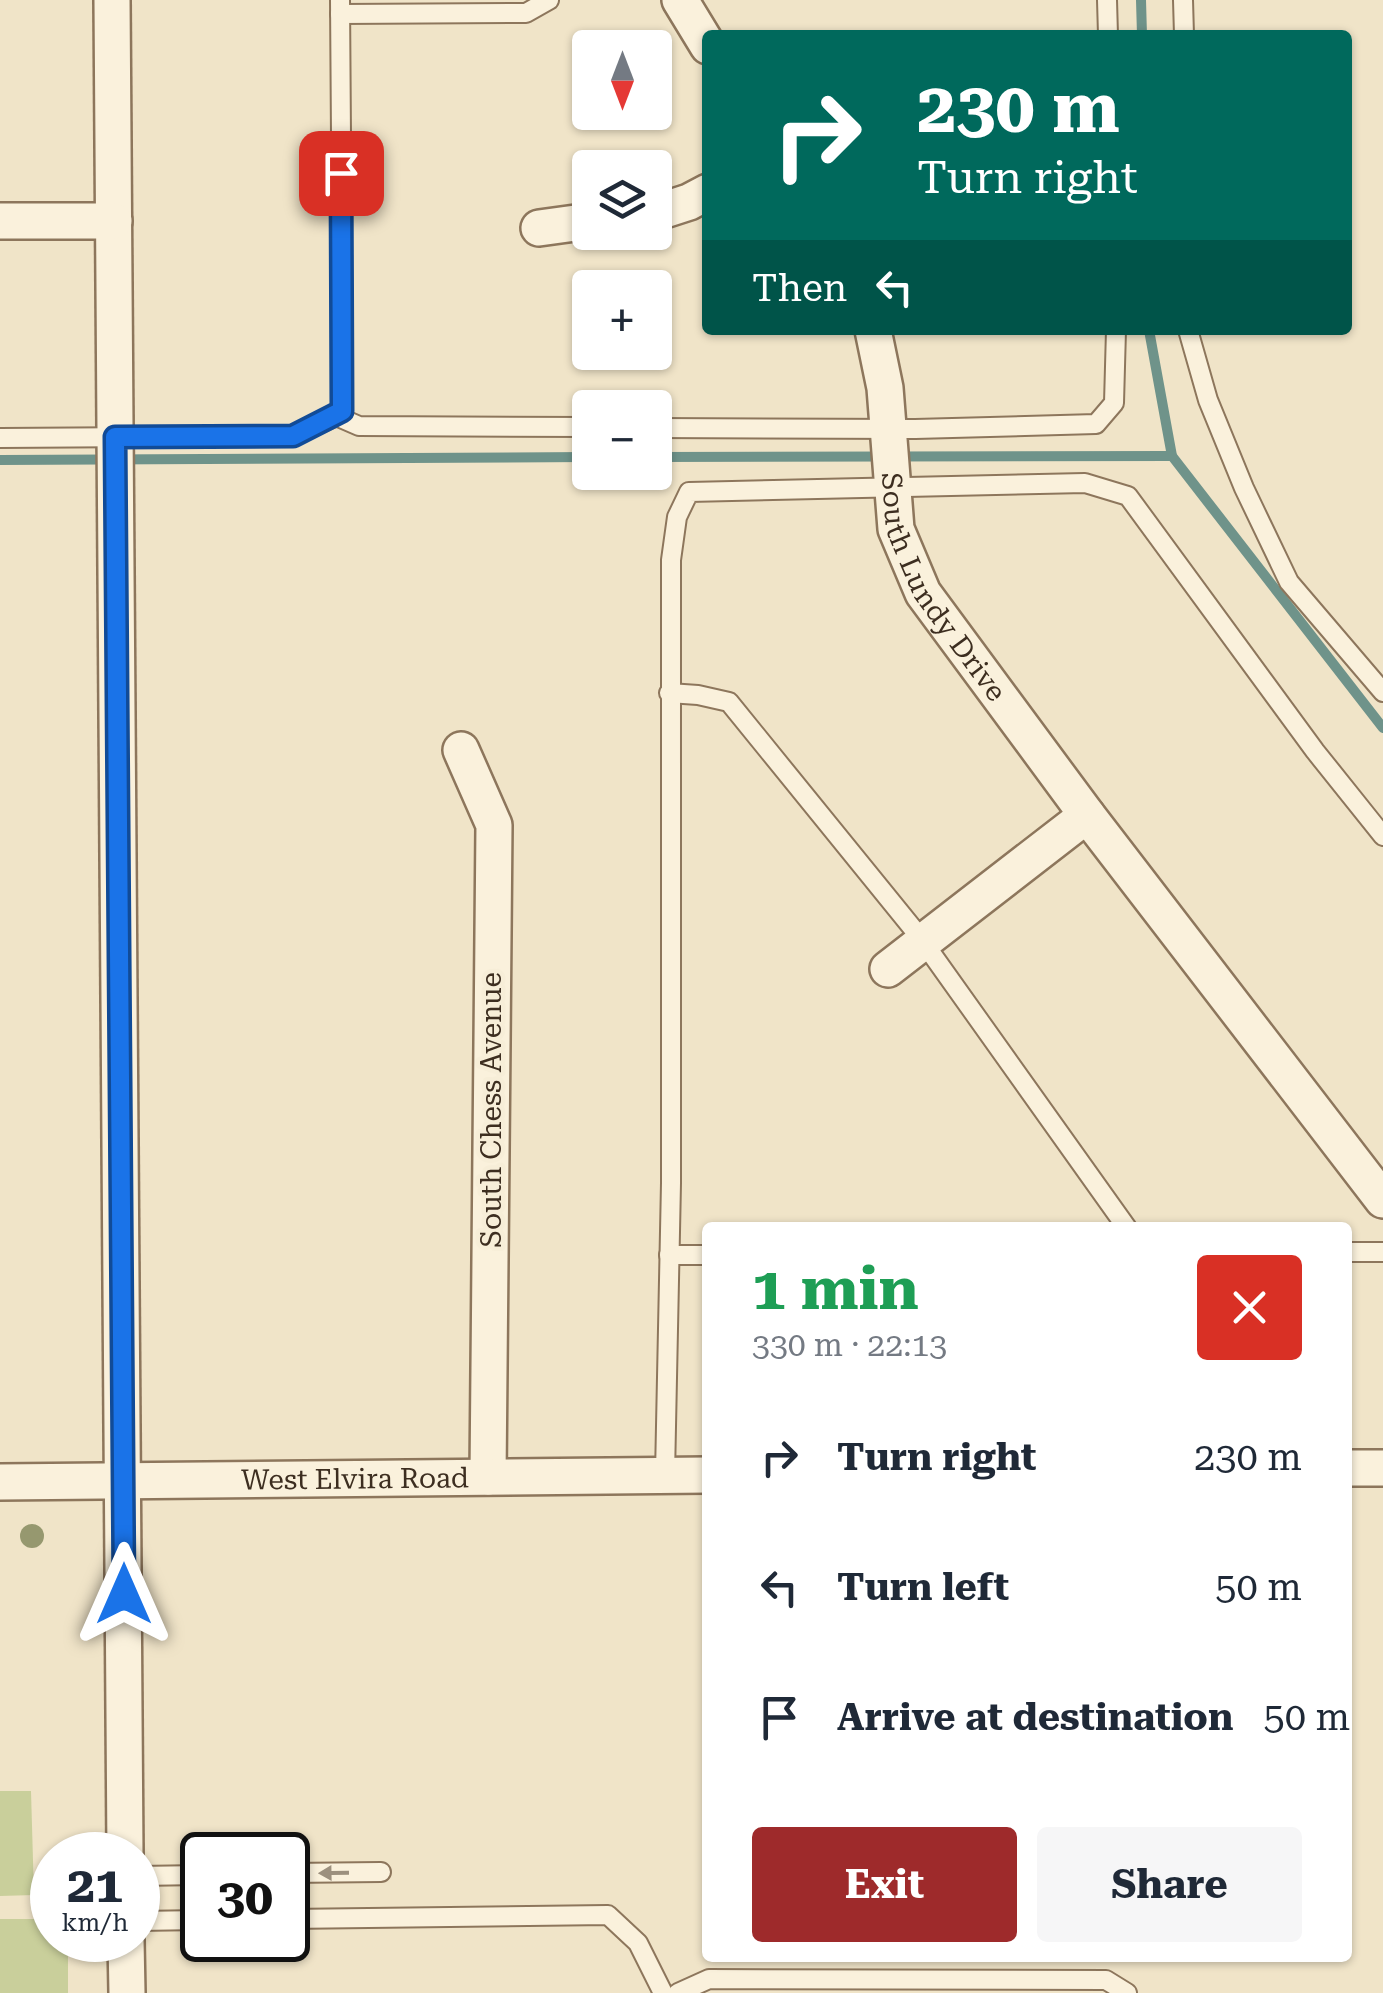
<!DOCTYPE html>
<meta charset="utf-8">
<style>
:root{--surface:#fff;--page:#f6f6f7;--text:#1f2937;--muted:#747a83;--accent:#9e2a2b}
body{margin:0;font-family:"Roboto Serif",serif;background:var(--page);color:var(--text);height:100vh;display:flex;flex-direction:column;font-size:38px;white-space:nowrap}
*{box-sizing:border-box;margin:0}
p{font-size:32px;color:var(--muted)}
.icon{flex:none;width:55px;height:55px;fill:none;stroke:currentColor;stroke-width:2;stroke-linecap:round;stroke-linejoin:round}
.map{position:relative;flex:1;overflow:hidden}
.sheet{position:absolute;left:702px;top:1222px;width:650px;height:740px;display:flex;flex-direction:column;background:var(--surface);border-radius:10px;box-shadow:0 2px 8px #0004}
.sheet>*{flex:none}
.hud{position:absolute;left:702px;top:30px;width:650px;height:305px;border-radius:10px;box-shadow:0 2px 8px #0004;background:#00695c;color:#fff;overflow:hidden}
.needle{width:65px;rotate:180deg}
.controls{position:absolute;left:572px;top:30px;display:grid;gap:20px}
.controls a{display:grid;place-items:center;width:100px;height:100px;border-radius:10px;background:var(--surface);box-shadow:0 2px 8px #0004;font-size:50px}
.speed{position:absolute;left:30px;top:1832px;display:flex;gap:20px;font-size:50px;font-weight:700;text-align:center}
.speed>*{display:grid;place-content:center;width:130px;height:130px;border-radius:50%;background:var(--surface);box-shadow:0 2px 8px #0004;line-height:1}
.speed small{font-size:25px;font-weight:400}
.speed .limit{border:5px solid #111;border-radius:15px;background:#fff;color:#111}
.pin{position:absolute;display:grid;place-items:center;width:85px;height:85px;color:#fff;margin:-42px;border-radius:20px;box-shadow:0 5px 15px #0006}
.me{position:absolute;width:110px;margin:-55px;rotate:0deg;stroke-linejoin:round;filter:drop-shadow(0 0 8px #0008)}
.turn{display:flex;align-items:center;gap:35px;height:210px;padding:0 50px;font-size:45px}
.turn .icon{width:130px;height:130px;stroke-width:2.5}
.turn b{display:block;font-size:70px;line-height:85px}
.then{display:flex;align-items:center;height:95px;padding:0 50px;background:#0003;gap:20px;font-size:38px}
.round{display:grid;place-items:center;flex:none;width:105px;height:105px;border-radius:10px;background:var(--page)}
.headline{display:flex;align-items:center;justify-content:space-between;height:170px;padding:0 50px}
h1{font-size:60px;font-weight:700;line-height:75px;color:#1e9e55}
.primary-button{display:flex;gap:20px;margin-top:auto;padding:20px 50px}
.primary-button a{flex:1;height:115px;border-radius:10px;background:var(--accent);color:#fff;font-size:40px;font-weight:700;line-height:115px;text-align:center}
.primary-button a+a{background:var(--page);color:var(--text)}
ul{padding:0;list-style:none}
li{display:flex;align-items:center;gap:30px;height:130px;padding:0 50px}
li div{flex:1}
li b{display:block;font-size:38px}
li em{font-style:normal}
.map>svg:first-child{display:block}
.green{fill:#c9cf9b}
.lines{fill:none;stroke-linecap:round;stroke-linejoin:round}
.stream{stroke:#6f938a;stroke-width:10}
.lane-casing{stroke:#8d765c;stroke-width:22}
.street-casing{stroke:#8d765c;stroke-width:40}
.lane{stroke:#faf1dc;stroke-width:18}
.street{stroke:#faf1dc;stroke-width:35}
.tree{fill:#96986f}
.oneway{fill:#9c907e}
.route-casing{stroke:#114b97;stroke-width:25}
.route{stroke:#1a73e8;stroke-width:18}
.labels{text-anchor:middle;dominant-baseline:central;stroke-width:9;stroke-linejoin:round;paint-order:stroke}
.street-label{font-size:28px;fill:#3d2e20;stroke:#f7eed8}
</style>
<div class="map">
<svg width="1383" height="1993" viewBox="0 0 1383 1993">
<rect width="100%" height="100%" fill="#f0e4c8"/>
<g class="green">
<polygon points="0,1791 31,1791 34,1895 0,1896"/>
<polygon points="0,1919 52,1919 52,1940 68,1940 68,1993 0,1993"/>
</g>
<g class="lines">
<g class="stream">
<polyline points="1141,0 1142,35"/>
<polyline points="1149,330 1172,456 1383,728"/>
<polyline points="655,457 1172,456"/>
<polyline points="0,460 590,457"/>
</g>
<defs>
<g id="lane">
<polyline points="1107,0 1108,35"/>
<polyline points="1183,0 1184,35"/>
<polyline points="340,14 526,13 549,0"/>
<polyline points="1188,330 1208,400 1244,488 1289,582 1383,692"/>
<polyline points="336,416 343,411 340,0"/>
<polyline points="655,428 915,429 1096,424 1114,403 1116,330"/>
<polyline points="0,438 293,436 336,416 359,426 590,427"/>
<polyline points="669,693 698,695 729,702 919,936 1127,1228"/>
<polyline points="1348,1252 1383,1252"/>
<polyline points="669,1255 708,1255"/>
<polyline points="665,1475 671,1183 671,560 677,517 689,492 1085,483 1128,496 1315,751 1383,836"/>
<polyline points="288,1873 381,1872"/>
<polyline points="138,1876 202,1875"/>
<polyline points="288,1919 608,1915 638,1943 663,1993"/>
<polyline points="138,1921 202,1920"/>
<polyline points="678,1993 709,1979 1106,1980 1127,1993"/>
</g>
<g id="street">
<polyline points="112,0 125,1855"/>
<polyline points="680,0 708,46"/>
<polyline points="655,213 689,202 708,192"/>
<polyline points="0,221 114,221"/>
<polyline points="539,228 590,221"/>
<path id="s1" d="M873,330L885,388L896,529L923,593L1087,815L1383,1200"/>
<polyline points="461,750 494,825 488,1477"/>
<polyline points="888,969 1087,815"/>
<polyline points="1348,1468 1383,1468"/>
<path id="s2" d="M0,1482L708,1475"/>
<polyline points="126,1940 127,1993"/>
</g>
</defs>
<use href="#lane" class="lane-casing"/>
<use href="#street" class="street-casing"/>
<use href="#lane" class="lane"/>
<use href="#street" class="street"/>
</g>
<circle class="tree" cx="32" cy="1536" r="12"/>
<defs><path id="oneway-solid" d="M-6-.8H1V-3.2L6.5 0L1 3.2V.8H-6Z" transform="scale(2.5)"/></defs>
<use class="oneway" href="#oneway-solid" transform="translate(334 1873) rotate(179)"/>
<g class="lines">
<defs>
<polyline id="route" points="124,1594 115,437 293,436 342,411 341,173"/>
</defs>
<use href="#route" class="route-casing"/>
<use href="#route" class="route"/>
</g>
<g class="labels">
<g class="street-label">
<text stroke="none"><textPath href="#s1" startOffset="272">South Lundy Drive</textPath></text>
<text transform="translate(491 1110) rotate(-90)">South Chess Avenue</text>
<text stroke="none"><textPath href="#s2" startOffset="355">West Elvira Road</textPath></text>
</g>
</g>
</svg>
<div class="controls">
<a><svg class="needle" viewBox="-14 -14 28 28"><path d="M0-13l5 13h-10z" fill="#e53935"/><path d="M0 13l5-13h-10z" fill="#747a83"/></svg></a>
<a><svg class="icon" aria-label="layers" viewBox="0 0 24 24"><path d="M12 4l9 5-9 5-9-5zM3 14l9 5 9-5"/></svg></a>
<a>+</a>
<a>−</a>
</div>
<div class="speed"><div>21<small>km/h</small></div><div class="limit">30</div></div>
<div class="pin" style="left:341px;top:173px;background:#d93025"><svg class="icon" aria-label="arrive" viewBox="0 0 24 24"><path d="M6 21V4h12l-3 4 3 4H6"/></svg></div>
<svg class="me" style="left:124px;top:1594px" viewBox="-20 -20 40 40"><path d="M0-17L14 15 0 8-14 15z" fill="#1a73e8" stroke="#fff" stroke-width="4"/></svg>
<div class="hud">
<div class="turn"><svg class="icon" aria-label="right" viewBox="0 0 24 24"><path d="M7 20v-9h11M14 6l5 5-5 5"/></svg><div><b>230 m</b>Turn right</div></div>
<div class="then">Then<svg class="icon" aria-label="left" viewBox="0 0 24 24"><path d="M17 20v-9H6M10 6l-5 5 5 5"/></svg></div>
</div>
<section class="sheet">
<div class="headline"><div><h1>1 min</h1><p>330 m · 22:13</p></div><a class="round" style="background:#d93025;color:#fff"><svg class="icon" aria-label="close" viewBox="0 0 24 24"><path d="M6 6l12 12M18 6L6 18"/></svg></a></div>
<ul>
<li><svg class="icon" aria-label="right" viewBox="0 0 24 24"><path d="M7 20v-9h11M14 6l5 5-5 5"/></svg><div><b>Turn right</b></div><em>230 m</em></li>
<li><svg class="icon" aria-label="left" viewBox="0 0 24 24"><path d="M17 20v-9H6M10 6l-5 5 5 5"/></svg><div><b>Turn left</b></div><em>50 m</em></li>
<li><svg class="icon" aria-label="arrive" viewBox="0 0 24 24"><path d="M6 21V4h12l-3 4 3 4H6"/></svg><div><b>Arrive at destination</b></div><em>50 m</em></li>
</ul>
<div class="primary-button"><a>Exit</a><a>Share</a></div>
</section>
</div>
